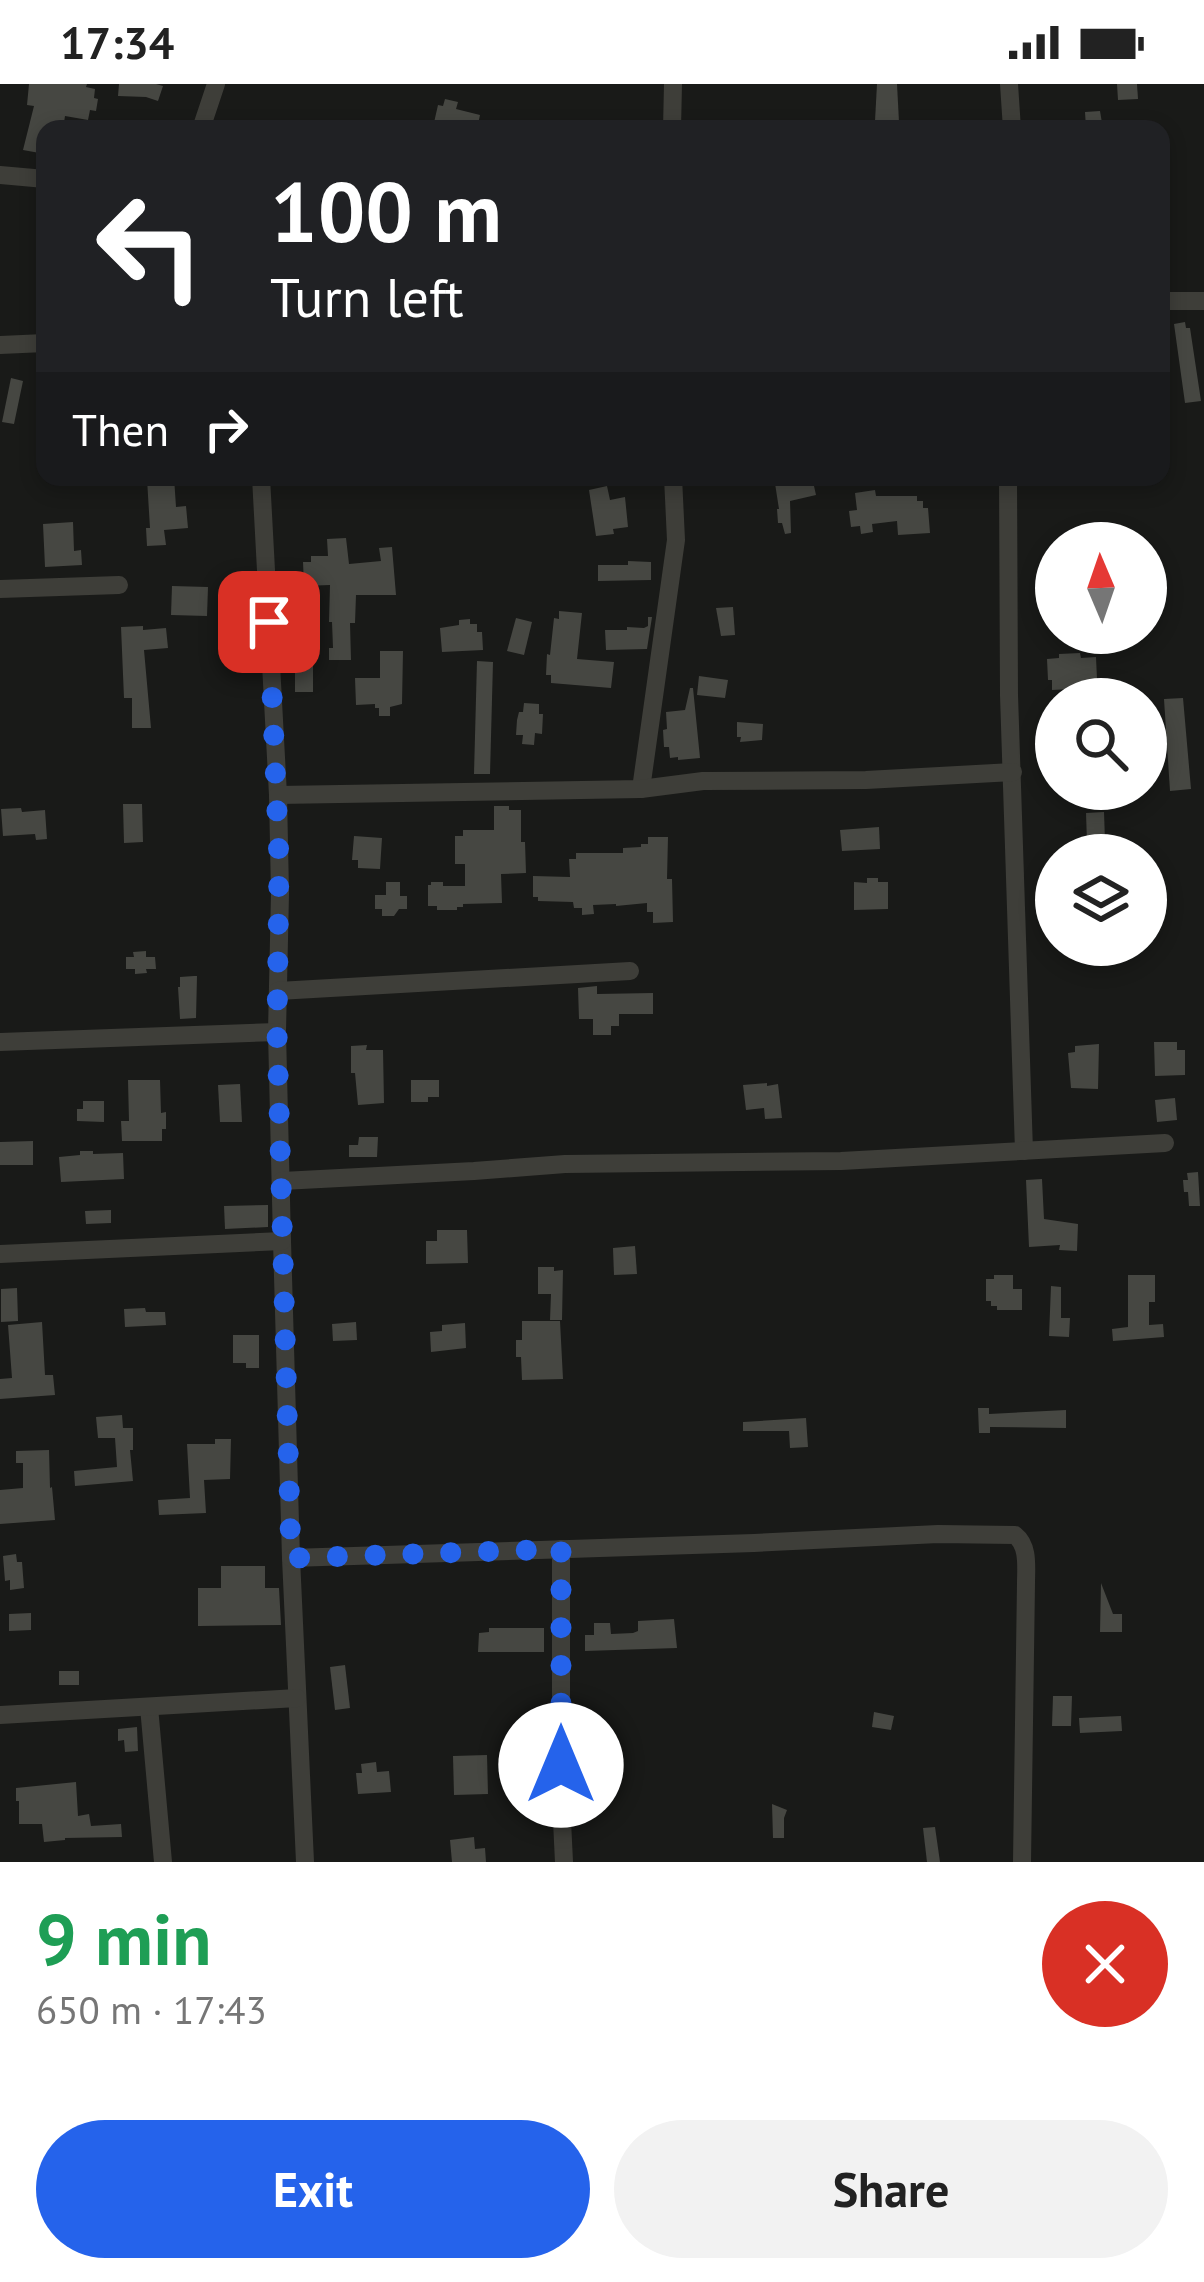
<!DOCTYPE html>
<meta charset="utf-8">
<style>
:root{--surface:#fff;--page:#f2f2f2;--text:#222;--muted:#767676;--accent:#2563eb}
body{margin:0;font-family:"PT Sans",sans-serif;background:var(--page);color:var(--text);height:100vh;display:flex;flex-direction:column;font-size:45px;white-space:nowrap}
*{box-sizing:border-box;margin:0}
p{font-size:39px;color:var(--muted)}
.icon{flex:none;width:66px;height:66px;fill:none;stroke:currentColor;stroke-width:2;stroke-linecap:round;stroke-linejoin:round}
.map{position:relative;height:1778px;overflow:hidden}
.sheet{display:flex;flex-direction:column;background:var(--surface);flex:1}
.sheet>*{flex:none}
.guide{position:absolute;left:36px;top:36px;width:1134px;height:366px;border-radius:24px;box-shadow:0 6px 18px #0003;background:#202124;color:#fff;overflow:hidden}
.needle{width:78px;rotate:358deg}
.fabs{position:absolute;left:1035px;top:438px;display:grid;gap:24px}
.fabs a{display:grid;place-items:center;width:132px;height:132px;border-radius:50%;background:var(--surface);box-shadow:0 6px 18px #0003;font-size:60px}
.pin{position:absolute;display:grid;place-items:center;width:102px;height:102px;color:#fff;margin:-51px;border-radius:24px;box-shadow:0 6px 18px #0006}
.me{position:absolute;width:132px;margin:-66px;rotate:0deg;stroke-linejoin:round;filter:drop-shadow(0 0 9px #0008)}
.turn{display:flex;align-items:center;gap:42px;height:252px;padding:0 36px;font-size:54px}
.turn .icon{width:156px;height:156px;stroke-width:2.5}
.turn b{display:block;font-size:84px;line-height:102px}
.then{display:flex;align-items:center;height:114px;padding:0 36px;background:#0003;gap:24px;font-size:45px}
.round{display:grid;place-items:center;flex:none;width:126px;height:126px;border-radius:63px;background:var(--page)}
.summary{display:flex;align-items:center;justify-content:space-between;height:204px;padding:0 36px}
h1{font-size:72px;font-weight:600;line-height:90px;color:#1e9e55}
.primary-button{display:flex;gap:24px;margin-top:auto;padding:24px 36px}
.primary-button a{flex:1;height:138px;border-radius:72px;background:var(--accent);color:#fff;font-size:48px;font-weight:600;line-height:138px;text-align:center}
.primary-button a+a{background:var(--page);color:var(--text)}
.status{display:flex;justify-content:space-between;align-items:center;height:84px;padding:0 60px;background:var(--surface);direction:ltr}
.status svg{height:33px;fill:currentColor}
.map>svg:first-child{display:block}
.building{fill:#464742}
.lines{fill:none;stroke-linecap:round;stroke-linejoin:round}
.minor{stroke:#3e3e39;stroke-width:18}
.route{stroke:#2563eb;stroke-width:21;stroke-dasharray:0 37.8}
</style>
<div class="status"><b>17:34</b><svg viewBox="0 0 49 12"><path d="M0 12V9h3v3zM5 12V6h3v6zM10 12V3h3v9zM15 12V0h3v12zM26 1h20v11H26zM47 4h2v5h-2z"/></svg></div>
<div class="map">
<svg width="1204" height="1778" viewBox="0 0 1204 1778">
<rect width="100%" height="100%" fill="#191a18"/>
<g class="building">
<polygon points="29,0 87,0 86,3 95,5 94,14 98,15 96,27 90,26 88,36 65,32 63,45 45,45 45,70 23,66 34,22 27,21"/>
<polygon points="119,0 156,0 163,2 158,17 146,13 118,12"/>
<polygon points="877,0 897,0 899,38 875,37"/>
<polygon points="1117,0 1137,0 1138,15 1118,16"/>
<polygon points="445,15 458,18 456,25 480,31 477,45 433,43 438,21 443,22"/>
<polygon points="1100,27 1103,45 1086,45 1085,28"/>
<polygon points="1185,238 1186,244 1190,244 1201,317 1185,319 1174,240"/>
<polygon points="11,294 23,297 14,340 2,338"/>
<polygon points="174,393 176,423 186,422 188,444 164,446 166,461 147,462 146,444 150,444 147,395"/>
<polygon points="774,393 812,393 816,411 790,417 791,449 785,450 782,439 778,439 777,425 779,425"/>
<polygon points="607,402 610,416 625,413 628,443 613,445 614,450 596,452 589,406"/>
<polygon points="875,406 876,412 917,412 917,417 923,417 923,424 928,424 930,449 898,451 897,437 872,440 873,448 861,450 860,442 851,443 849,427 857,426 855,409"/>
<polygon points="73,438 74,467 81,466 82,481 45,483 43,440"/>
<polygon points="346,454 349,480 381,477 379,464 392,463 396,511 356,511 355,539 350,539 351,576 329,576 329,564 333,564 332,538 329,538 330,501 304,502 303,478 311,478 311,472 328,472 327,455"/>
<polygon points="628,477 651,478 651,496 598,497 598,481 628,481"/>
<polygon points="172,502 208,503 207,532 171,531"/>
<polygon points="733,523 735,551 721,552 716,524"/>
<polygon points="559,527 582,529 577,575 614,578 611,604 551,599 551,591 546,591 547,570 550,571 554,534 559,535"/>
<polygon points="648,533 652,533 647,565 606,566 605,546 627,546 627,543 644,544 648,542"/>
<polygon points="516,534 532,538 524,571 507,567"/>
<polygon points="470,535 470,540 477,540 477,548 482,548 483,566 442,568 440,544 459,541 459,536"/>
<polygon points="143,542 143,546 166,544 168,564 144,566 151,644 132,644 132,614 124,614 121,543"/>
<polygon points="380,567 403,567 402,620 390,623 390,632 379,632 379,624 375,624 375,620 356,621 355,594 380,594"/>
<polygon points="1080,569 1081,574 1096,573 1097,595 1091,595 1091,604 1052,606 1052,596 1048,596 1047,575 1059,574 1059,570"/>
<polygon points="477,577 493,578 490,690 474,690"/>
<rect x="295" y="578" width="18" height="30"/>
<polygon points="699,592 728,596 725,614 697,611"/>
<polygon points="690,604 693,604 700,674 678,676 678,673 670,674 669,663 664,663 663,646 667,645 666,628 685,626"/>
<polygon points="1183,614 1191,705 1170,707 1164,615"/>
<polygon points="524,619 539,620 539,630 543,630 542,650 535,649 534,661 522,660 523,651 516,651 517,636 519,628 523,628"/>
<polygon points="737,638 763,640 762,656 740,658 741,653 737,653"/>
<polygon points="123,720 142,720 143,758 124,759"/>
<polygon points="494,722 509,722 509,726 521,726 521,758 525,758 526,789 501,790 502,819 463,820 463,823 457,823 457,826 437,826 437,822 428,822 428,801 431,801 431,798 443,798 443,802 465,802 465,780 455,780 455,752 463,752 463,746 494,746"/>
<polygon points="21,724 22,728 45,726 47,755 36,756 35,750 3,752 1,725"/>
<polygon points="1104,728 1105,757 1087,758 1086,729"/>
<polygon points="879,743 880,765 842,767 840,746"/>
<polygon points="354,752 382,754 380,785 358,784 358,776 352,776"/>
<polygon points="648,753 668,753 667,795 672,795 673,838 653,839 653,828 647,828 647,819 616,822 616,820 593,821 594,830 582,831 582,824 574,824 573,818 538,817 538,813 533,813 533,792 570,793 569,775 576,775 576,769 623,769 623,764 641,763 641,760 648,760"/>
<polygon points="867,794 878,794 878,798 888,798 888,825 854,826 854,798 867,799"/>
<polygon points="386,798 400,798 400,812 407,812 407,825 399,825 394,832 382,832 382,825 375,825 375,811 386,811"/>
<polygon points="146,867 146,873 155,873 156,885 146,885 147,889 135,890 135,885 126,885 126,873 134,873 133,868"/>
<polygon points="194,892 197,892 196,934 180,935 178,903 180,903 180,893"/>
<polygon points="597,902 597,910 653,909 653,930 619,930 619,942 611,942 611,951 593,951 593,935 579,935 578,904"/>
<polygon points="1154,958 1177,958 1177,966 1185,966 1185,991 1155,992"/>
<polygon points="1099,960 1098,1005 1071,1004 1068,969 1075,968 1075,962"/>
<polygon points="367,961 366,966 383,966 384,1019 358,1021 355,989 351,989 351,962"/>
<polygon points="128,996 160,996 161,1029 166,1028 166,1045 162,1045 162,1057 122,1057 121,1037 129,1037"/>
<polygon points="411,996 439,996 439,1013 428,1013 428,1018 411,1018"/>
<polygon points="767,999 767,1002 778,1000 782,1034 765,1035 764,1024 746,1026 743,1001"/>
<polygon points="240,1000 242,1038 220,1038 218,1001"/>
<polygon points="1175,1014 1177,1036 1157,1038 1155,1016"/>
<polygon points="83,1017 104,1017 104,1038 77,1037 77,1025 83,1025"/>
<polygon points="359,1053 378,1053 377,1073 349,1073 349,1061 358,1061"/>
<polygon points="33,1057 33,1081 0,1081 0,1058"/>
<polygon points="80,1067 93,1067 93,1070 123,1069 124,1095 61,1098 59,1073 80,1071"/>
<polygon points="1198,1088 1200,1122 1189,1122 1188,1108 1184,1108 1183,1096 1188,1096 1187,1089"/>
<polygon points="1042,1095 1044,1135 1078,1140 1077,1167 1059,1166 1060,1161 1029,1163 1026,1096"/>
<polygon points="268,1121 268,1143 225,1145 224,1122"/>
<polygon points="111,1126 111,1139 86,1140 85,1127"/>
<polygon points="437,1146 467,1146 468,1179 426,1180 426,1157 437,1157"/>
<polygon points="635,1162 637,1190 614,1191 613,1164"/>
<polygon points="538,1183 554,1183 554,1187 563,1186 562,1236 550,1236 551,1210 538,1210"/>
<polygon points="994,1191 1013,1191 1013,1205 1022,1205 1022,1226 997,1226 997,1222 991,1222 991,1217 986,1217 986,1195 994,1195"/>
<polygon points="1128,1191 1155,1191 1155,1218 1149,1218 1149,1241 1163,1240 1164,1253 1113,1257 1112,1245 1128,1243"/>
<polygon points="1051,1202 1061,1203 1061,1234 1070,1234 1069,1253 1049,1252"/>
<polygon points="17,1204 18,1237 1,1238 1,1205"/>
<polygon points="145,1224 146,1228 165,1228 166,1241 125,1243 124,1225"/>
<polygon points="522,1237 560,1237 563,1295 522,1296 521,1273 516,1273 516,1256 522,1256"/>
<polygon points="42,1238 45,1291 53,1291 55,1311 0,1315 0,1295 12,1294 8,1241"/>
<polygon points="356,1238 357,1256 333,1257 332,1240"/>
<polygon points="465,1239 466,1264 431,1268 430,1248 442,1247 442,1241"/>
<polygon points="233,1251 259,1251 259,1284 246,1284 246,1279 233,1279"/>
<polygon points="978,1324 989,1324 989,1330 1066,1326 1066,1344 990,1343 990,1349 979,1349"/>
<polygon points="122,1331 123,1344 133,1344 133,1366 130,1366 133,1397 75,1402 74,1387 117,1383 115,1354 98,1354 96,1333"/>
<polygon points="806,1334 808,1363 790,1364 789,1347 743,1347 743,1338"/>
<polygon points="215,1355 231,1355 230,1395 204,1396 206,1429 159,1431 158,1416 190,1414 187,1360 215,1360"/>
<polygon points="49,1366 50,1404 52,1403 55,1436 0,1440 0,1406 23,1404 23,1379 16,1379 16,1367"/>
<polygon points="16,1470 17,1478 22,1478 24,1504 10,1506 10,1496 5,1497 3,1472"/>
<polygon points="221,1482 265,1482 265,1504 279,1504 281,1541 198,1542 198,1504 221,1504"/>
<polygon points="1101,1499 1113,1530 1122,1530 1122,1548 1100,1548"/>
<polygon points="31,1529 31,1546 9,1547 9,1530"/>
<polygon points="674,1535 677,1564 585,1567 585,1551 594,1551 594,1539 610,1539 611,1550 633,1549 638,1547 638,1537"/>
<polygon points="489,1544 544,1544 544,1568 478,1568 479,1549 489,1548"/>
<polygon points="345,1581 350,1624 335,1626 330,1583"/>
<rect x="59" y="1587" width="20" height="14"/>
<polygon points="1053,1612 1072,1612 1071,1642 1052,1642"/>
<polygon points="874,1628 894,1632 891,1646 872,1643"/>
<polygon points="1121,1632 1122,1647 1080,1649 1079,1634"/>
<polygon points="137,1643 138,1667 125,1668 124,1656 118,1657 118,1645"/>
<polygon points="487,1671 488,1710 454,1711 453,1672"/>
<polygon points="376,1678 377,1688 389,1687 391,1708 358,1710 356,1689 362,1689 361,1680"/>
<polygon points="76,1698 78,1732 89,1730 91,1742 121,1740 122,1753 65,1754 65,1756 44,1758 42,1740 19,1740 19,1717 16,1717 16,1704"/>
<polygon points="772,1720 787,1726 784,1734 784,1754 773,1754"/>
<polygon points="935,1743 940,1778 927,1778 923,1744"/>
<polygon points="474,1753 475,1765 485,1764 486,1778 452,1778 450,1756"/>
</g>
<g class="lines">
<g class="minor">
<polyline points="1009,0 1012,45"/>
<polyline points="201,45 216,0"/>
<polyline points="672,45 673,0"/>
<polyline points="0,91 45,95"/>
<polyline points="1161,217 1204,217"/>
<polyline points="0,261 45,259"/>
<polyline points="261,393 278,711 280,809 277,948 282,1157 291,1474 305,1778"/>
<polyline points="1008,393 1009,611 1024,1067"/>
<polyline points="0,505 119,501"/>
<polyline points="641,705 676,456 673,393"/>
<polyline points="278,711 641,705 703,697 866,696 1013,688"/>
<polyline points="278,907 630,887"/>
<polyline points="0,958 277,948"/>
<polyline points="282,1097 474,1087 565,1080 841,1077 1165,1059"/>
<polyline points="0,1170 282,1157"/>
<polyline points="561,1465 561,1716 564,1778"/>
<path d="M291,1474L754,1459L938,1450L1015,1451C1029,1462 1026,1483 1026,1499L1022,1778"/>
<polyline points="149,1623 163,1778"/>
<polyline points="0,1631 297,1614"/>
</g>
</g>
<g class="lines">
<polyline class="route" points="269,538 279,776 277,948 291,1474 561,1465 561,1681"/>
</g>
</svg>
<div class="fabs">
<a><svg class="needle" viewBox="-14 -14 28 28"><path d="M0-13l5 13h-10z" fill="#e53935"/><path d="M0 13l5-13h-10z" fill="#767676"/></svg></a>
<a><svg class="icon" aria-label="search" viewBox="0 0 24 24"><circle cx="10" cy="10" r="6"/><path d="M15 15l6 6"/></svg></a>
<a><svg class="icon" aria-label="layers" viewBox="0 0 24 24"><path d="M12 4l9 5-9 5-9-5zM3 14l9 5 9-5"/></svg></a>
</div>
<div class="pin" style="left:269px;top:538px;background:#d93025"><svg class="icon" aria-label="arrive" viewBox="0 0 24 24"><path d="M6 21V4h12l-3 4 3 4H6"/></svg></div>
<svg class="me" style="left:561px;top:1681px" viewBox="-20 -20 40 40"><circle r="19" fill="#fff"/><path d="M0-13L10 11 0 6-10 11z" fill="#2563eb"/></svg>
<div class="guide">
<div class="turn"><svg class="icon" aria-label="left" viewBox="0 0 24 24"><path d="M17 20v-9H6M10 6l-5 5 5 5"/></svg><div><b>100 m</b>Turn left</div></div>
<div class="then">Then<svg class="icon" aria-label="right" viewBox="0 0 24 24"><path d="M7 20v-9h11M14 6l5 5-5 5"/></svg></div>
</div>
</div>
<section class="sheet">
<div class="summary"><div><h1>9 min</h1><p>650 m · 17:43</p></div><a class="round" style="background:#d93025;color:#fff"><svg class="icon" aria-label="close" viewBox="0 0 24 24"><path d="M6 6l12 12M18 6L6 18"/></svg></a></div>
<div class="primary-button"><a>Exit</a><a>Share</a></div>
</section>
